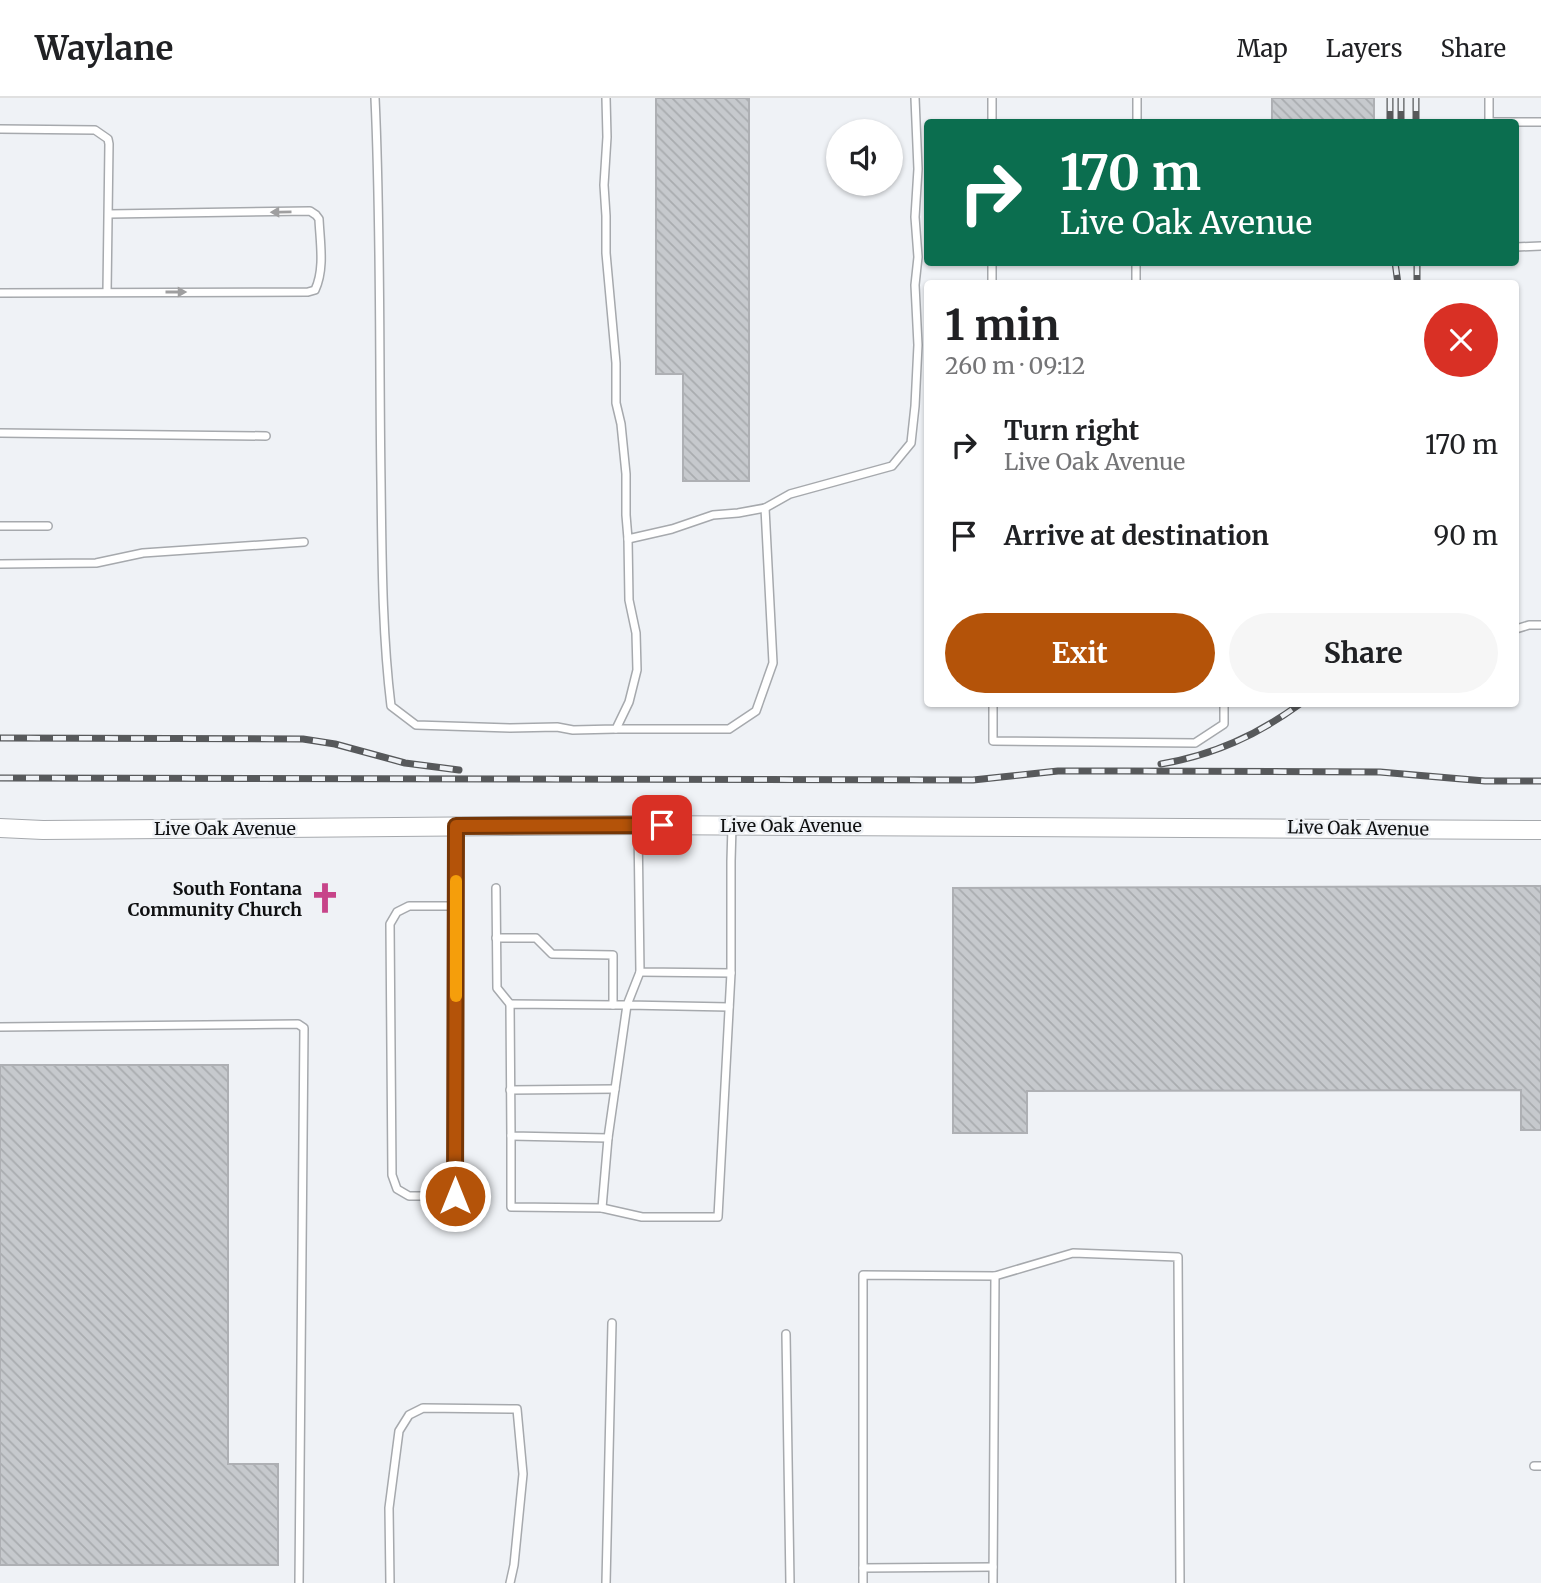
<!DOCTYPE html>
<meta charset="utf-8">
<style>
:root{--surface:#fff;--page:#f6f6f6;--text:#202124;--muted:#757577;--line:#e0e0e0;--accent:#b45309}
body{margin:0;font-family:Merriweather,serif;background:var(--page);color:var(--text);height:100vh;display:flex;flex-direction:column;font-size:26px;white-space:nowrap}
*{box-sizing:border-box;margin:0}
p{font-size:23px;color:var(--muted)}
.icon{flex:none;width:38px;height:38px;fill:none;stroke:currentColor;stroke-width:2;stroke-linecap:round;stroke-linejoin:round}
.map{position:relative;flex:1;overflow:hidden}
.panel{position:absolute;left:924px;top:182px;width:595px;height:427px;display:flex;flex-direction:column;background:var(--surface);border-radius:7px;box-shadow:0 2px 5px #0004}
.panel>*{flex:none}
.banner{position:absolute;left:924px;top:21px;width:595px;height:147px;border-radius:7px;box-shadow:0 2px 5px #0004;background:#0b6e4f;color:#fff;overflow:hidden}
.tools{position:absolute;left:826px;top:21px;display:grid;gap:14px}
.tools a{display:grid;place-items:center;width:77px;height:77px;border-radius:50%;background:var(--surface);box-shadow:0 2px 5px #0004;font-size:35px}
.pin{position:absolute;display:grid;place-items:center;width:60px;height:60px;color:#fff;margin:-30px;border-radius:14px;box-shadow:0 4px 10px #0006}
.me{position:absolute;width:77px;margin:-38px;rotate:0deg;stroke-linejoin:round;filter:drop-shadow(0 0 5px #0008)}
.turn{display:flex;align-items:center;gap:24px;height:147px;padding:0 21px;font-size:32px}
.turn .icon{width:91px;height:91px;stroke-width:2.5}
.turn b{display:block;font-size:49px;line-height:60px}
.round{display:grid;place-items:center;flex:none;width:74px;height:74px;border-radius:37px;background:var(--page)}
.summary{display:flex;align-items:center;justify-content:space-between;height:119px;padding:0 21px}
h1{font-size:42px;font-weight:700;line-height:52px}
.action{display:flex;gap:14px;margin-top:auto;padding:14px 21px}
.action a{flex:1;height:80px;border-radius:42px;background:var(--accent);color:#fff;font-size:28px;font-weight:700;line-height:80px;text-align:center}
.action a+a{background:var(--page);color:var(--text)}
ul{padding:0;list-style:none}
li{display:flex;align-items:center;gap:21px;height:91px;padding:0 21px}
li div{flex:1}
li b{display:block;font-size:26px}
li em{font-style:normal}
header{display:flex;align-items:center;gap:42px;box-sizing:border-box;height:98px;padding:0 35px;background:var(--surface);border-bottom:2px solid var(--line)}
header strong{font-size:33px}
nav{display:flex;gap:38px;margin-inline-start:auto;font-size:24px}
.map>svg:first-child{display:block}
.building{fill:url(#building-back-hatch);stroke:#aeb0b4;stroke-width:2}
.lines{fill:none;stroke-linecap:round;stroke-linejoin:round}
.service-casing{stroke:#a6a9ad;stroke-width:10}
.tertiary-casing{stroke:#a6a9ad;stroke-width:20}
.service{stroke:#fff;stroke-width:7}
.tertiary{stroke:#fff;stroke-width:18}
.rail-casing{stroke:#57595b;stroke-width:7}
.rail{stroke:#eff2f6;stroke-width:4.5;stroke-dasharray:13;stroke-linecap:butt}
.oneway{fill:#9f9fa0}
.route-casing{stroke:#753606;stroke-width:18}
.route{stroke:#b45309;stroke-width:12}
.slow{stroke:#f59e0b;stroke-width:12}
.labels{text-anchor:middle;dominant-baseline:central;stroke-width:5;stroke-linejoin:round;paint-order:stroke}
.street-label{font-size:18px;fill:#0f1011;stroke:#eff2f6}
.poi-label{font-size:18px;font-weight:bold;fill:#0f1011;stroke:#eff2f6;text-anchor:end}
</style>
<header>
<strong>Waylane</strong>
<nav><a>Map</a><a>Layers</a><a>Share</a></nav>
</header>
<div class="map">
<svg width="1541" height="1485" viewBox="0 0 1541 1485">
<defs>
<pattern id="building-back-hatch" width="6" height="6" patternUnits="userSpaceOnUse" patternTransform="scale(1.75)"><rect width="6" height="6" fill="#c6c9cd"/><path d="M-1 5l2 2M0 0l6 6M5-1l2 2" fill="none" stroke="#a9acaf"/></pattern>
</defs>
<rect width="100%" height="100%" fill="#eff2f6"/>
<g class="building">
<polygon points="656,0 749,0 749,383 683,383 683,276 656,276"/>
<rect x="1272" y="0" width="102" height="24"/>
<polygon points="1541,788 1541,1032 1521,1032 1521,992 1027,993 1027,1035 953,1035 953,790"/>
<polygon points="0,967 228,967 228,1366 278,1366 278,1467 0,1467"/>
</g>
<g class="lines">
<defs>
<g id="service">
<path d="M375,0C381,128 379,256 381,384C382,459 382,534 391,608L416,627L510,630L557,629L573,632L616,631L629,604L637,572L636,535L629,502L628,441"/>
<polyline points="606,0 607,39 604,87 606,118 606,155 616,265 616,305 621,326 626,376 626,417 628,441 672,431 713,417 738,415 765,410 790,396 892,368 911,345 915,308 918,247 915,187 918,159 915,119 918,71 915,0"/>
<polyline points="992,0 992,24"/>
<polyline points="1489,0 1489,24 1541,24"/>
<polyline points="1137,24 1137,0"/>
<polyline points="0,31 95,32 108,41 109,46 107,194"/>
<polyline points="1516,149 1541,148"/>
<polyline points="992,164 992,186"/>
<polyline points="1136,186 1136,164"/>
<path d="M0,195L308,194L315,192C325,171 320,144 319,121L316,117L310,113L109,116"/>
<polyline points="0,335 266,338"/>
<polyline points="0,428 48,428"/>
<polyline points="0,466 96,465 143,455 304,444"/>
<polyline points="1516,531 1529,527 1541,527"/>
<polyline points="993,606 993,643 1195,645 1224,626 1224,606"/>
<polyline points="616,631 729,631 756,613 773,565 765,410"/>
<polyline points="638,728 640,874 731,875 731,763 732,728"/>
<polyline points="456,729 456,808 409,808 397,814 390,826 392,1077 397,1091 409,1098 455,1098 456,808"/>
<polyline points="496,790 497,890 510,906"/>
<polyline points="496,840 536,840 552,856 613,857 613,907"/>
<polyline points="640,874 627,907 608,1040 511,1038 510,906 613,907 627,907 729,909"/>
<polyline points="0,929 298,926 304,930 299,1485"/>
<polyline points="510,992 615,991"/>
<polyline points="511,1038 511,1109 602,1110 608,1040"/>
<polyline points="602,1110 642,1119 718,1119 731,875"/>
<polyline points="786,1236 790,1485"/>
<polyline points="1534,1368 1541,1368"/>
<polyline points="993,1469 863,1470 863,1177 995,1178 1073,1155 1178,1159 1180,1485"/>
<polyline points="863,1470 863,1485"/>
<polyline points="390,1485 389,1410 399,1333 409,1317 423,1310 517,1311 523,1376 514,1467 510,1485"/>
<polyline points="606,1485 612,1225"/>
<polyline points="993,1485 995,1178"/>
</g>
<polyline id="tertiary" points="0,730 43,732 638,727 1541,732"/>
</defs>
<use href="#service" class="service-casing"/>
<use href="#tertiary" class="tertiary-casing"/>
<use href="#service" class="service"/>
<use href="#tertiary" class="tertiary"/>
<defs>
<g id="rail">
<polyline points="1390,0 1390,24"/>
<polyline points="1401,0 1401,24"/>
<polyline points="1416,0 1416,24"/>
<polyline points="1395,164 1398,186"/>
<polyline points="1417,164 1417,186"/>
<polyline points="1,640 303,641 335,646 405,665 459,672"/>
<path d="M1161,666C1214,657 1257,637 1300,606"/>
<polyline points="0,680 973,682 1058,673 1123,673 1380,674 1485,683 1541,683"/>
</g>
</defs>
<use href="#rail" class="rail-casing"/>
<use href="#rail" class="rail"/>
</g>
<defs><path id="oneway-solid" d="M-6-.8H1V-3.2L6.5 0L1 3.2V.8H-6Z" transform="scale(1.75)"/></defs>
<g class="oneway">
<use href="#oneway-solid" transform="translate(281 114) rotate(179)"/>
<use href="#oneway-solid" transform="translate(176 194)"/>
</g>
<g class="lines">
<defs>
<polyline id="route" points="455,1098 456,728 662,727"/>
</defs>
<use href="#route" class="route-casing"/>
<use href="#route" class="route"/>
<polyline class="slow" points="456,898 456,783"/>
</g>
<defs>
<symbol id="church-bare" viewBox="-9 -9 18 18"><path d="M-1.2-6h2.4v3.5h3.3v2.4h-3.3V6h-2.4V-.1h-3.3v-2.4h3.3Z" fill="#c74489" stroke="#eff2f6" stroke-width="2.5" paint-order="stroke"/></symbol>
</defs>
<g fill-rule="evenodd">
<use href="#church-bare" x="303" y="778" width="44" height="44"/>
</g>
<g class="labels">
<g class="street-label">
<text x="791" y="727">Live Oak Avenue</text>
<text x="225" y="730">Live Oak Avenue</text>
<text transform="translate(1358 730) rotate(1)">Live Oak Avenue</text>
</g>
<g class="poi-label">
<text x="302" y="790">South Fontana<tspan x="302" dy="21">Community Church</tspan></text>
</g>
</g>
</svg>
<div class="tools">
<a><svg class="icon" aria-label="sound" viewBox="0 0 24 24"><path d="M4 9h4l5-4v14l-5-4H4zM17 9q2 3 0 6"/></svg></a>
</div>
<div class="pin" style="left:662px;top:727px;background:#d93025"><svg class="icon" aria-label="arrive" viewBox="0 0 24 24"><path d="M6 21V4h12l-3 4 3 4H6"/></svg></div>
<svg class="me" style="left:455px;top:1098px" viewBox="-20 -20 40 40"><circle r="17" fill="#b45309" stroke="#fff" stroke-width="3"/><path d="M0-11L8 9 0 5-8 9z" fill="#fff"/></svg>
<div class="banner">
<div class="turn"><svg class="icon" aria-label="right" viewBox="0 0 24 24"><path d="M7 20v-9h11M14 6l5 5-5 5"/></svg><div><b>170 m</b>Live Oak Avenue</div></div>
</div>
<section class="panel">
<div class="summary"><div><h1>1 min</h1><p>260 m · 09:12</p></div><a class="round" style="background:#d93025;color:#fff"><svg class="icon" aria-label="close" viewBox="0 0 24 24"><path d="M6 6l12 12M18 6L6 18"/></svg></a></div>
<ul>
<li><svg class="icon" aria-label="right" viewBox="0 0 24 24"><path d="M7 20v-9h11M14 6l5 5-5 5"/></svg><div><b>Turn right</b><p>Live Oak Avenue</p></div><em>170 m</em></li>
<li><svg class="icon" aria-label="arrive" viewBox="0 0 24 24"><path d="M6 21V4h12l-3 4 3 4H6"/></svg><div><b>Arrive at destination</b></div><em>90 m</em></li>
</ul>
<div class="action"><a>Exit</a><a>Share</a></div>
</section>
</div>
